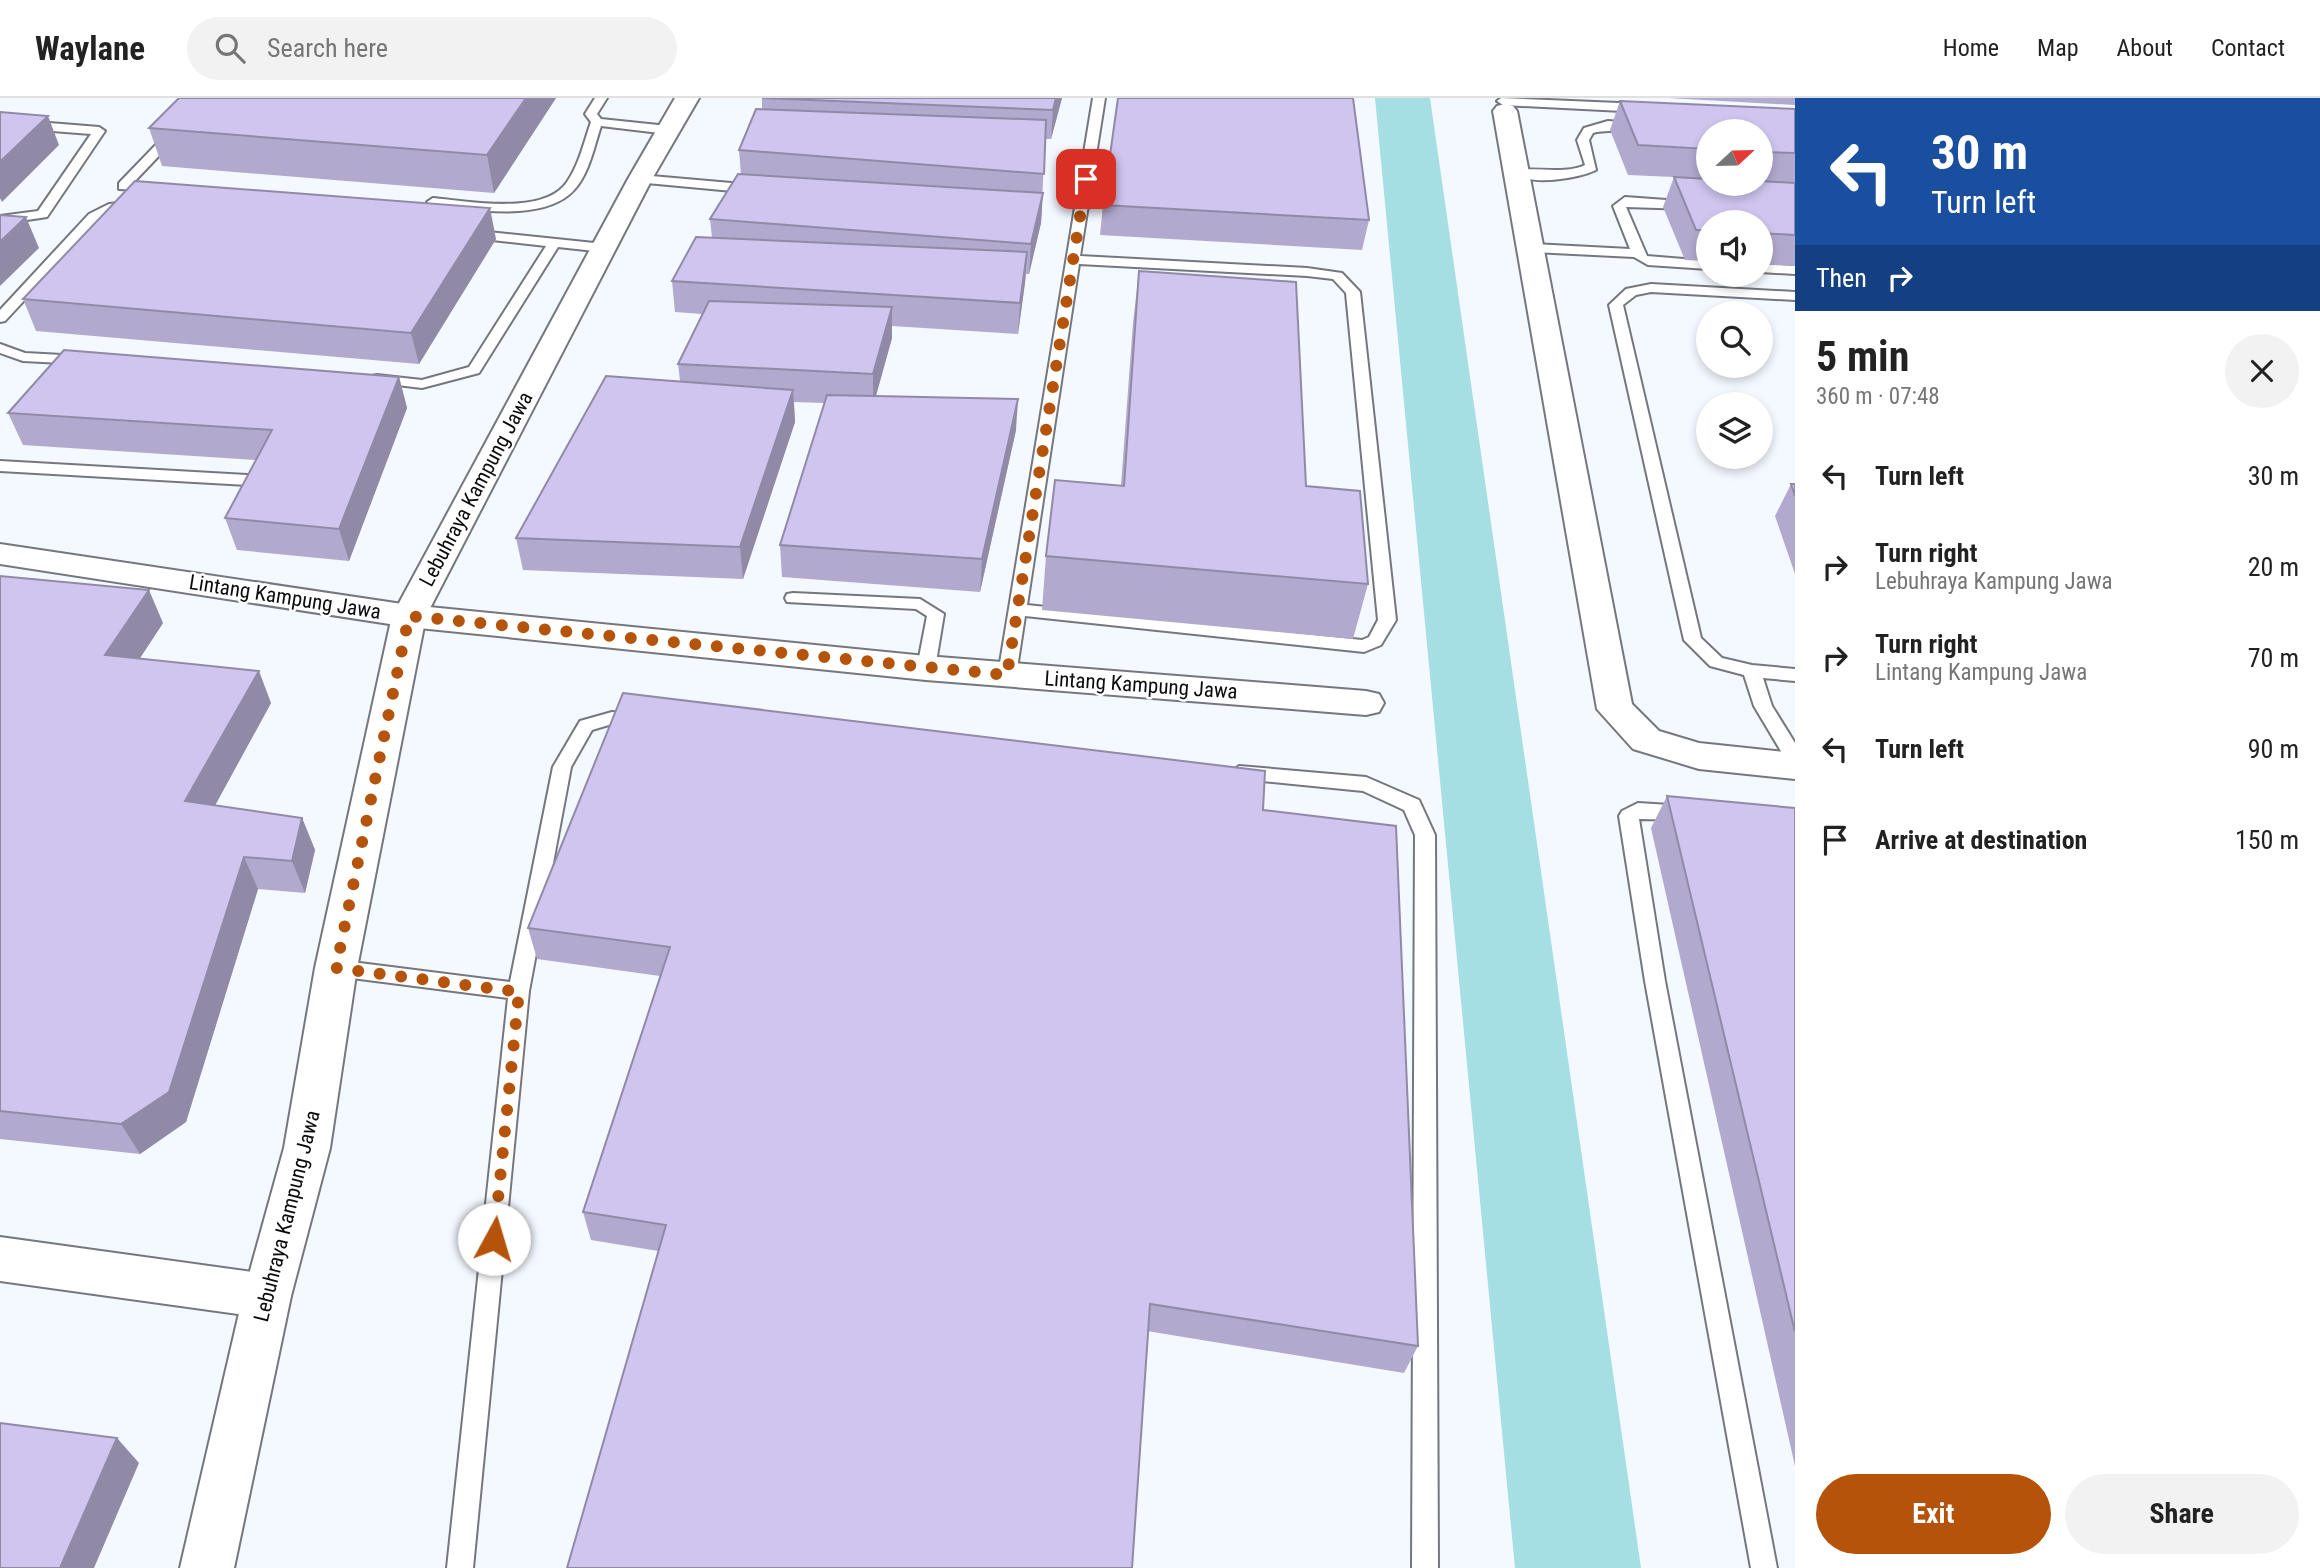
<!DOCTYPE html>
<meta charset="utf-8">
<style>
:root{--surface:#fff;--page:#f2f2f2;--text:#222;--muted:#767676;--line:#e0e0e0;--accent:#b45309}
body{margin:0;font-family:"Roboto Condensed",sans-serif;background:var(--page);color:var(--text);height:100vh;display:flex;flex-direction:column;font-size:26px;white-space:nowrap}
*{box-sizing:border-box;margin:0}
p{font-size:23px;color:var(--muted)}
.icon{flex:none;width:38px;height:38px;fill:none;stroke:currentColor;stroke-width:2;stroke-linecap:round;stroke-linejoin:round}
.map{position:relative;flex:1;overflow:hidden}
.details{display:flex;flex-direction:column;background:var(--surface);width:525px}
.details>*{flex:none}
.top-card{background:#1a4fa0;color:#fff;overflow:hidden}
.needle{width:46px;rotate:68deg}
.buttons{position:absolute;left:1696px;top:21px;display:grid;gap:14px}
.buttons a{display:grid;place-items:center;width:77px;height:77px;border-radius:50%;background:var(--surface);box-shadow:0 4px 10px #0003;font-size:35px}
.pin{position:absolute;display:grid;place-items:center;width:60px;height:60px;color:#fff;margin:-30px;border-radius:14px;box-shadow:0 4px 10px #0006}
.me{position:absolute;width:77px;margin:-38px;rotate:6deg;stroke-linejoin:round;filter:drop-shadow(0 0 5px #0008)}
.turn{display:flex;align-items:center;gap:24px;height:147px;padding:0 21px;font-size:32px}
.turn .icon{width:91px;height:91px;stroke-width:2.5}
.turn b{display:block;font-size:49px;line-height:60px}
.then{display:flex;align-items:center;height:66px;padding:0 21px;background:#0003;gap:14px;font-size:26px}
.round{display:grid;place-items:center;flex:none;width:74px;height:74px;border-radius:37px;background:var(--page)}
.headline{display:flex;align-items:center;justify-content:space-between;height:119px;padding:0 21px}
h1{font-size:42px;font-weight:700;line-height:52px}
.primary-button{display:flex;gap:14px;margin-top:auto;padding:14px 21px}
.primary-button a{flex:1;height:80px;border-radius:42px;background:var(--accent);color:#fff;font-size:28px;font-weight:700;line-height:80px;text-align:center}
.primary-button a+a{background:var(--page);color:var(--text)}
ul{padding:0;list-style:none}
li{display:flex;align-items:center;gap:21px;height:91px;padding:0 21px}
li div{flex:1}
li b{display:block;font-size:26px}
li em{font-style:normal}
header{display:flex;align-items:center;gap:42px;box-sizing:border-box;height:98px;padding:0 35px;background:var(--surface);border-bottom:2px solid var(--line)}
header strong{font-size:33px}
nav{display:flex;gap:38px;margin-inline-start:auto;font-size:24px}
.search{width:490px;height:63px;background:var(--page);display:flex;align-items:center;gap:18px;box-sizing:border-box;padding:0 24px;border-radius:38px;color:var(--muted);font-size:26px}
main{display:flex;flex:1;min-height:0}
.map>svg:first-child{display:block}
.water{fill:#a5dee3}
.lines{fill:none;stroke-linecap:round;stroke-linejoin:round}
.service-casing{stroke:#74777d;stroke-width:4}
.minor-casing{stroke:#74777d;stroke-width:4}
.tertiary-casing{stroke:#74777d;stroke-width:4}
.service{fill:#fff;fill-rule:evenodd}
.minor{fill:#fff;fill-rule:evenodd}
.tertiary{fill:#fff;fill-rule:evenodd}
.wall{fill:#b2a9ce;fill-rule:evenodd}
.shaded-wall{fill:#918aa7}
.building{fill:#cfc5ef;stroke:#918aa7;stroke-width:2}
.route{stroke:#b45309;stroke-width:12;stroke-dasharray:0 21.6}
.labels{text-anchor:middle;dominant-baseline:central;stroke-width:5;stroke-linejoin:round;paint-order:stroke}
.street-label{font-size:21px;fill:#0a0b0d;stroke:#fff}
</style>
<header>
<strong>Waylane</strong>
<div class="search"><svg class="icon" aria-label="search" viewBox="0 0 24 24"><circle cx="10" cy="10" r="6"/><path d="M15 15l6 6"/></svg>Search here</div>
<nav><a>Home</a><a>Map</a><a>About</a><a>Contact</a></nav>
</header>
<main>
<div class="map">
<svg width="1795" height="1470" viewBox="0 0 1795 1470">
<rect width="100%" height="100%" fill="#f4f8ff"/>
<polygon class="water" points="1375,0 1430,0 1641,1470 1515,1470"/>
<g class="lines">
<defs>
<g id="service">
<polygon points="201,0 214,0 133,85 157,87 157,93 119,91 119,85"/>
<path d="M595,0H607L597,16L601,21L668,28L674,32L668,36L601,28C594,49 589,76 574,92C544,125 472,111 433,108L427,104L433,100C468,103 544,118 567,84C579,67 584,44 591,24L585,16Z"/>
<path d="M1093,0H1105L1080,158L1307,170L1342,175L1360,194L1396,522L1381,547L1364,554L1025,518L1016,577L1007,583L998,577ZM1079,166L1307,178L1333,181L1346,195L1378,522L1369,539L1362,542L1027,507Z"/>
<polygon points="1501,0 1642,6 1648,10 1642,14 1503,7 1497,3"/>
<polygon points="0,21 99,29 105,33 47,119 0,126 0,118 38,113 91,36 0,29"/>
<path d="M1608,23L1636,25L1642,29C1632,35 1607,31 1593,35L1589,42L1596,72C1577,81 1531,88 1513,75C1524,66 1563,78 1585,67L1577,42L1584,30Z"/>
<polygon points="640,77 754,87 760,91 754,95 636,84 634,81"/>
<polygon points="1625,99 1694,104 1695,107 1689,111 1626,109 1647,158 1708,163 1708,171 1648,167 1634,159 1533,154 1526,150 1533,146 1630,151 1613,108"/>
<polygon points="129,104 135,108 134,111 117,113 99,122 5,223 0,224 0,212 89,116 109,106"/>
<polygon points="469,132 604,146 611,150 604,154 558,149 479,275 422,290 372,284 372,278 377,277 422,282 469,269 546,148 464,139 464,133"/>
<polygon points="1760,166 1795,168 1795,176 1760,174"/>
<polygon points="1651,186 1795,194 1795,202 1651,194 1636,197 1623,207 1701,540 1722,560 1752,567 1795,571 1795,583 1763,580 1772,608 1795,645 1795,667 1788,665 1754,608 1744,577 1710,568 1684,542 1609,207 1626,191"/>
<polygon points="0,246 25,255 81,258 88,262 81,266 23,263 0,255"/>
<polygon points="0,363 267,378 275,383 267,388 0,373"/>
<polygon points="793,495 920,501 944,516 935,570 926,576 917,570 927,518 916,511 787,504 785,500 787,496"/>
<polygon points="612,614 637,616 646,622 637,628 612,626 592,632 571,669 529,893 473,1470 447,1470 508,900 336,878 329,876 326,870 329,864 336,862 510,884 553,669 580,623"/>
<polygon points="1239,668 1366,679 1419,702 1435,737 1438,1470 1412,1470 1415,737 1404,712 1363,693 1232,680 1230,675"/>
<polygon points="1638,705 1686,708 1696,715 1686,722 1639,721 1665,883 1777,1470 1751,1470 1645,883 1619,718 1622,713"/>
</g>
<g id="minor">
<polygon points="1505,6 1513,8 1517,13 1632,606 1659,633 1699,645 1795,655 1795,681 1699,671 1633,651 1597,611 1493,13 1497,8"/>
<polygon points="0,446 409,507 926,558 1366,593 1379,596 1384,605 1379,614 1366,617 926,582 409,529 0,466"/>
<polygon points="0,1139 267,1176 284,1182 291,1198 284,1214 267,1220 0,1183"/>
</g>
<polygon id="tertiary" points="675,0 699,0 652,81 426,518 357,870 330,1050 291,1198 234,1470 180,1470 243,1198 284,1050 315,870 392,518 628,81"/>
</defs>
<use href="#service" class="service-casing"/>
<use href="#minor" class="minor-casing"/>
<use href="#tertiary" class="tertiary-casing"/>
<use href="#service" class="service"/>
<use href="#minor" class="minor"/>
<use href="#tertiary" class="tertiary"/>
</g>
<g class="wall">
<polygon points="179,0 556,0 494,95 162,68 149,30"/>
<polygon points="762,0 1062,0 1051,41 1045,41 1041,125 1029,176 1026,176 1018,236 892,228 892,240 876,298 1016,332 980,494 782,479 780,447 824,305 794,304 795,324 743,481 523,472 516,440 680,283 678,266 702,216 675,214 672,183 712,140 710,121 741,77 739,52 762,11"/>
<polygon points="1668,0 1795,0 1795,7"/>
<path d="M1620,3L1795,11V168L1760,166V124H1708V163L1685,162L1663,109L1674,79L1628,77L1610,32ZM1708,33H1760V86H1708Z"/>
<polygon points="1103,107 1369,122 1362,152 1100,137"/>
<polygon points="496,141 419,266 36,233 23,201"/>
<polygon points="1139,173 1306,388 1368,486 1353,541 1042,512 1046,458 1121,387 1133,225"/>
<polygon points="399,279 407,310 349,463 237,452 225,420 256,362 23,347 8,315"/>
<polygon points="1791,386 1795,386 1795,476 1775,418"/>
<polygon points="0,478 163,525 140,560 271,605 215,707 302,720 315,752 305,795 258,791 186,1024 140,1056 0,1041"/>
<polygon points="1667,698 1795,710 1795,1368 1651,730"/>
<polygon points="1263,712 1418,1248 1404,1275 591,1142 583,1114 660,878 537,861 528,830"/>
</g>
<g class="shaded-wall">
<polygon points="526,0 556,0 494,95 487,57"/>
<polygon points="1056,0 1062,0 1051,41 1053,12"/>
<polygon points="48,18 59,47 2,104 0,100 0,64"/>
<polygon points="1043,95 1041,125 1029,176 1031,146"/>
<polygon points="490,110 496,141 419,266 411,235"/>
<polygon points="26,119 39,150 0,188 0,144"/>
<polygon points="1027,154 1025,185 1018,236 1020,205"/>
<polygon points="892,209 892,240 873,308 873,276"/>
<polygon points="399,279 407,310 349,463 339,431"/>
<polygon points="793,292 795,324 743,481 740,449"/>
<polygon points="1018,301 1016,332 980,494 982,461"/>
<polygon points="149,492 163,525 121,589 105,557"/>
<polygon points="259,573 271,605 200,735 185,703"/>
<polygon points="302,720 315,752 305,795 292,763"/>
<polygon points="244,759 258,791 186,1024 140,1056 121,1026"/>
<polygon points="117,1340 139,1365 94,1470 60,1470"/>
</g>
<g class="building">
<polygon points="179,0 526,0 487,57 149,30"/>
<polygon points="762,0 1056,0 1053,12"/>
<polygon points="1118,0 1353,0 1369,122 1103,107"/>
<polygon points="1620,3 1795,11 1795,55 1760,54 1760,33 1708,33 1708,51 1638,47"/>
<polygon points="756,11 1046,22 1044,76 739,52"/>
<polygon points="0,14 48,18 0,64"/>
<polygon points="738,76 1043,95 1031,146 710,121"/>
<polygon points="1674,79 1708,81 1708,86 1760,86 1760,83 1795,85 1795,137 1760,135 1760,124 1708,124 1708,132 1696,132"/>
<polygon points="135,83 490,110 411,235 23,201"/>
<polygon points="0,117 26,119 0,144"/>
<polygon points="696,139 1027,154 1020,205 672,183"/>
<polygon points="1139,173 1296,184 1306,388 1360,393 1368,486 1046,458 1055,382 1124,388"/>
<polygon points="709,203 892,209 873,276 678,266"/>
<polygon points="64,252 399,279 339,431 225,420 272,332 8,315"/>
<polygon points="606,278 793,292 740,449 516,440"/>
<polygon points="827,297 1018,301 982,461 780,447"/>
<polygon points="1791,386 1795,386 1795,398"/>
<polygon points="0,478 149,492 105,557 259,573 185,703 302,720 292,763 244,759 169,994 121,1026 0,1013"/>
<polygon points="623,595 1265,673 1263,712 1396,728 1418,1248 1150,1206 1132,1470 567,1470 666,1127 583,1114 670,849 528,830"/>
<polygon points="1667,698 1795,710 1795,1234"/>
<polygon points="0,1325 117,1340 60,1470 0,1470"/>
</g>
<g class="lines">
<polyline class="route" points="494,1141 519,894 336,870 409,518 1007,577 1086,81"/>
</g>
<g class="labels">
<g class="street-label">
<text transform="translate(476 391) rotate(-62)">Lebuhraya Kampung Jawa</text>
<text transform="translate(285 499) rotate(9)">Lintang Kampung Jawa</text>
<text transform="translate(1141 587) rotate(4)">Lintang Kampung Jawa</text>
<text transform="translate(287 1118) rotate(-76)">Lebuhraya Kampung Jawa</text>
</g>
</g>
</svg>
<div class="buttons">
<a><svg class="needle" viewBox="-14 -14 28 28"><path d="M0-13l5 13h-10z" fill="#e53935"/><path d="M0 13l5-13h-10z" fill="#767676"/></svg></a>
<a><svg class="icon" aria-label="sound" viewBox="0 0 24 24"><path d="M4 9h4l5-4v14l-5-4H4zM17 9q2 3 0 6"/></svg></a>
<a><svg class="icon" aria-label="search" viewBox="0 0 24 24"><circle cx="10" cy="10" r="6"/><path d="M15 15l6 6"/></svg></a>
<a><svg class="icon" aria-label="layers" viewBox="0 0 24 24"><path d="M12 4l9 5-9 5-9-5zM3 14l9 5 9-5"/></svg></a>
</div>
<div class="pin" style="left:1086px;top:81px;background:#d93025"><svg class="icon" aria-label="arrive" viewBox="0 0 24 24"><path d="M6 21V4h12l-3 4 3 4H6"/></svg></div>
<svg class="me" style="left:494px;top:1141px" viewBox="-20 -20 40 40"><circle r="19" fill="#fff"/><path d="M0-13L10 11 0 6-10 11z" fill="#b45309"/></svg>
</div>
<section class="details">
<div class="top-card">
<div class="turn"><svg class="icon" aria-label="left" viewBox="0 0 24 24"><path d="M17 20v-9H6M10 6l-5 5 5 5"/></svg><div><b>30 m</b>Turn left</div></div>
<div class="then">Then<svg class="icon" aria-label="right" viewBox="0 0 24 24"><path d="M7 20v-9h11M14 6l5 5-5 5"/></svg></div>
</div>
<div class="headline"><div><h1>5 min</h1><p>360 m · 07:48</p></div><a class="round"><svg class="icon" aria-label="close" viewBox="0 0 24 24"><path d="M6 6l12 12M18 6L6 18"/></svg></a></div>
<ul>
<li><svg class="icon" aria-label="left" viewBox="0 0 24 24"><path d="M17 20v-9H6M10 6l-5 5 5 5"/></svg><div><b>Turn left</b></div><em>30 m</em></li>
<li><svg class="icon" aria-label="right" viewBox="0 0 24 24"><path d="M7 20v-9h11M14 6l5 5-5 5"/></svg><div><b>Turn right</b><p>Lebuhraya Kampung Jawa</p></div><em>20 m</em></li>
<li><svg class="icon" aria-label="right" viewBox="0 0 24 24"><path d="M7 20v-9h11M14 6l5 5-5 5"/></svg><div><b>Turn right</b><p>Lintang Kampung Jawa</p></div><em>70 m</em></li>
<li><svg class="icon" aria-label="left" viewBox="0 0 24 24"><path d="M17 20v-9H6M10 6l-5 5 5 5"/></svg><div><b>Turn left</b></div><em>90 m</em></li>
<li><svg class="icon" aria-label="arrive" viewBox="0 0 24 24"><path d="M6 21V4h12l-3 4 3 4H6"/></svg><div><b>Arrive at destination</b></div><em>150 m</em></li>
</ul>
<div class="primary-button"><a>Exit</a><a>Share</a></div>
</section>
</main>
